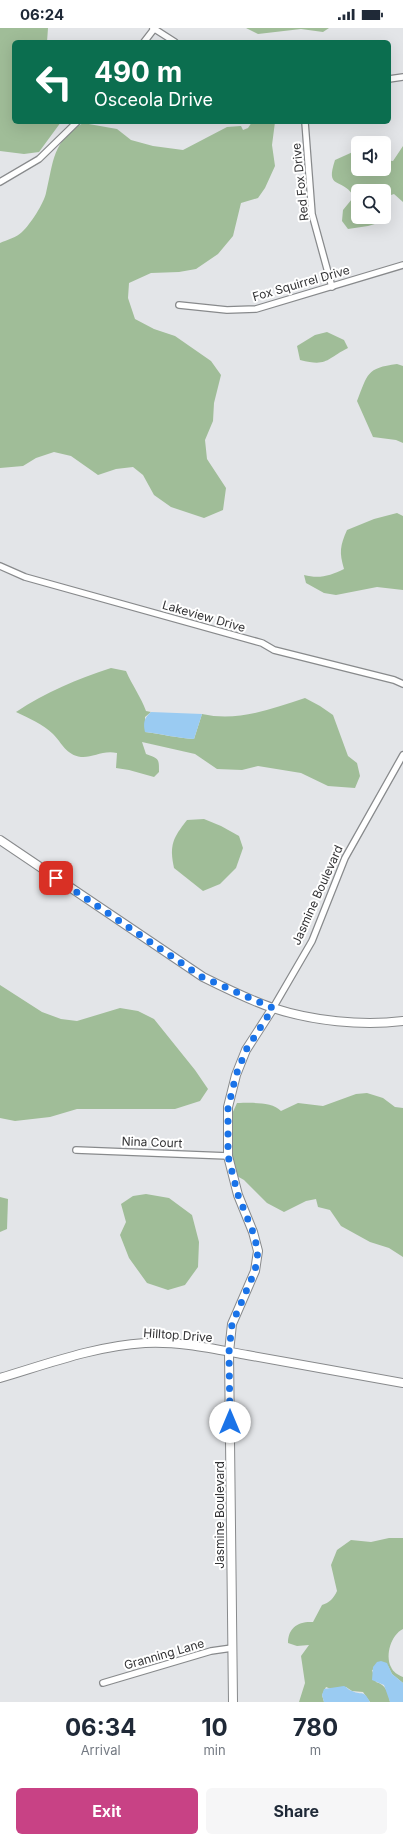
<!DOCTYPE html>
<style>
:root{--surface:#fff;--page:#f6f6f7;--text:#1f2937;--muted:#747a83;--accent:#c84285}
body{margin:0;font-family:Inter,sans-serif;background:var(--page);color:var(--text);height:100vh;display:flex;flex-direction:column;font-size:15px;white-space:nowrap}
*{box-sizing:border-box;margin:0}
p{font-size:13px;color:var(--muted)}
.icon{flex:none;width:22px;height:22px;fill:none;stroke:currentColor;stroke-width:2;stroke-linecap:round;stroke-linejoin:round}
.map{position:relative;height:1674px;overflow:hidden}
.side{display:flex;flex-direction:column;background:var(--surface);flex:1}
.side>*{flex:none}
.hud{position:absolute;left:12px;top:12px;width:379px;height:84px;border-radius:6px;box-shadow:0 4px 16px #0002;background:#0b6e4f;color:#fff;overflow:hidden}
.buttons{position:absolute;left:351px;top:108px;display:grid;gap:8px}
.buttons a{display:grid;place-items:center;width:40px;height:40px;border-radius:6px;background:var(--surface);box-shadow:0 4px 16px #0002;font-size:20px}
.pin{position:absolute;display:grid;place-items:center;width:34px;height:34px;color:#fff;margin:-17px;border-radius:8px;box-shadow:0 2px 6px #0006}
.me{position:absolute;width:44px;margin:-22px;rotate:0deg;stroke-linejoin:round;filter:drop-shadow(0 0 3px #0008)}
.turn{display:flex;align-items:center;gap:14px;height:84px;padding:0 16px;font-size:18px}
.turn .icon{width:52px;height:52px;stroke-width:2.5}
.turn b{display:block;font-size:28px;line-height:34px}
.eta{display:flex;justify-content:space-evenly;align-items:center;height:68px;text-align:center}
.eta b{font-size:24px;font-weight:700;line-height:28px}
.button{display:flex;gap:8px;margin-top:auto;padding:8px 16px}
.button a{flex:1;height:46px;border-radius:6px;background:var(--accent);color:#fff;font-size:16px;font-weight:700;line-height:46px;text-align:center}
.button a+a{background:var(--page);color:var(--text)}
.status{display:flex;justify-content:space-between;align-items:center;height:28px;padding:0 20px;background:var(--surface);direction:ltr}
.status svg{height:11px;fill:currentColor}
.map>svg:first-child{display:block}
.green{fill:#a0bd98;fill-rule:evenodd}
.water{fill:#9acbf2}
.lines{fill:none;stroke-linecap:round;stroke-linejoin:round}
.street-casing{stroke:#888a8c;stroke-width:8}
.secondary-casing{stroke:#888a8c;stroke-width:10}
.street{stroke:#fff;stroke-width:5.5}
.secondary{stroke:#fff;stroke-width:8}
.route{stroke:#1a73e8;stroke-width:7;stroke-dasharray:0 12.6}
.labels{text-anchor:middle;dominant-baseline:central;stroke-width:4;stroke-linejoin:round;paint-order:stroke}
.street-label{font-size:12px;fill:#323234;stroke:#fff}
</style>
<div class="status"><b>06:24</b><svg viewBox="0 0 49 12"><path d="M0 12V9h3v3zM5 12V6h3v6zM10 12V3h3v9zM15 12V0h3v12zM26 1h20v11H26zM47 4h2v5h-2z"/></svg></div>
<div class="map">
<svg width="403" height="1674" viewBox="0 0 403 1674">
<rect width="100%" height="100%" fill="#e3e5e8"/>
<g class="green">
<polygon points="0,0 48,0 47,14 14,14 14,94 61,94 39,124 24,126 0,123"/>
<polygon points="246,0 329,0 323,4 301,1 258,6"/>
<path d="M252,94H275L272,117L275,138L265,160L258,170L241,175L233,208L218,226L196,241L179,244L151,245L129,255L128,270L135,291L154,301L175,308L211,333L221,347L214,375L213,393L205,412L207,431L226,460L223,482L204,490L171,479L154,467L143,447L133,439L116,441L98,447L71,428L54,424L36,430L23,438L0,440V215C7,212 17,209 22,204C30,197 44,175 46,165C54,132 52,114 83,95L117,101L131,112L153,118L183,122L227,99L241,98L243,102L248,100Z"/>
<path d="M403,118V174L394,166L388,168L384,178L385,193L368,198L348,201L342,193L343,182L352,171L353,167C341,149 325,162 335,132L355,123L358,124V141H384V132L393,133ZM358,163H384V189H358Z"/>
<path d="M327,304L344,312L348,320C326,331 328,339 300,332L297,318L315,307Z"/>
<path d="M397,336L403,338V415L396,412L373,409L357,373C368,346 366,340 397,336Z"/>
<path d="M397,485L403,488V562L377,559L336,567L324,565L306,555L304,547C319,551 330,548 344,541C339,524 340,518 347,502L374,491Z"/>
<path d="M111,640L126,643C132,657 141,669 146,683L151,684L145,689V704C161,706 177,710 194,711L202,686C238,694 271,681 305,670L320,678L333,687L348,728L357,735L360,748L355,760L328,758L301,745L258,738L242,742L217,741L195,726L142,714L146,726C159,731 159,730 159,744L154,749L129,742L116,740L117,725C102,722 93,730 81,729C66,727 62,715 53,706C43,696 28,690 16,684C46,664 77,651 111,640Z"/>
<path d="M204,791L221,798L239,808L243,820L236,840L220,856L203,863L174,840C169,817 173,810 187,792Z"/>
<polygon points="0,957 42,984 61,991 77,993 120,980 138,983 154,991 195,1042 208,1061 200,1073 175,1081 77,1081 50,1089 15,1093 0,1090"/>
<path d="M367,1065L383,1070L395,1079L403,1080V1229L389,1220L370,1214L341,1198L330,1182L318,1179L316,1171L306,1173L284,1184L267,1175L244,1152L237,1148L231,1128V1088L237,1075C250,1075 272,1073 281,1083L298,1075L323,1078L356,1066Z"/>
<polygon points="146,1166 169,1170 192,1187 199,1214 198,1239 185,1257 168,1262 147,1255 129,1230 120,1207 126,1194 121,1176 133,1168"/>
<polygon points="0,1169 8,1171 7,1201 0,1204"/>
<path d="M389,1510H403V1601C391,1607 385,1627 391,1639C393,1644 398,1647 403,1649V1655L392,1646L388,1638L372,1642L376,1654C386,1657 388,1664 390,1674H370L363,1664L352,1663L346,1659L331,1661L326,1659L322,1667L324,1674H299L305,1655L301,1628L309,1617L297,1618L288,1615C288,1600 298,1593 313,1594L322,1577C329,1575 334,1570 337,1563L331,1537L337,1522L351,1512L371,1514Z"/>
</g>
<g class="water">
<path d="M151,684L202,686L194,711C177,710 162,706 145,704C143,695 144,690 151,684Z"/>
<polygon points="381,1633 387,1635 392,1646 403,1655 403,1674 390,1674 384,1657 372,1652 373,1639 377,1634"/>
<path d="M344,1658C347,1659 348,1662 352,1663C363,1668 363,1661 370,1674H324L322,1667L324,1661Z"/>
</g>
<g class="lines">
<defs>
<g id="street">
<polyline points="153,0 175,14"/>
<polyline points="144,14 154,1"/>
<polyline points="389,51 403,49"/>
<polyline points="305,94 312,186 332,259"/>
<polyline points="0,154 39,131 77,94"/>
<polyline points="179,277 227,282 256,281 403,237"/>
<polyline points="0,538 25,549 262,615 274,622 394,652 403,656"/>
<polyline points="273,980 312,913 345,830 403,727"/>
<polyline points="76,1122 228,1128"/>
<polyline points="103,1655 211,1623 232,1620"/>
</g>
<g id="secondary">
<path d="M0,812L203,949C225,960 249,972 273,980C313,993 361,998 403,993"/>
<path d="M0,1350C47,1336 95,1318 145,1315C178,1313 214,1321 247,1327C299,1336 351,1346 403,1355"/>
<polyline points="233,1674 229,1324 232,1296 255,1243 258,1223 253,1204 238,1167 228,1128 228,1079 236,1047 246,1022 273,980"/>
</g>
</defs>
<use href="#street" class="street-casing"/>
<use href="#secondary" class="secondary-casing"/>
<use href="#street" class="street"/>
<use href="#secondary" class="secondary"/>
</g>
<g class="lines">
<polyline class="route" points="56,850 202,949 273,980 246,1022 236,1047 228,1080 228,1128 238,1167 253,1204 258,1223 255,1243 232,1296 229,1324 230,1394"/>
</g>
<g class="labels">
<g class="street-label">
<text transform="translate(300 154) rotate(-96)">Red Fox Drive</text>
<text transform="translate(301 255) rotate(-16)">Fox Squirrel Drive</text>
<text transform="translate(204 588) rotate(16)">Lakeview Drive</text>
<text transform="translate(317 867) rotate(-66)">Jasmine Boulevard</text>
<text transform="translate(152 1114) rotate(2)">Nina Court</text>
<text transform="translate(178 1307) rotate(4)">Hilltop Drive</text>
<text transform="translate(219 1487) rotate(-90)">Jasmine Boulevard</text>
<text transform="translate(164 1626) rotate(-16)">Granning Lane</text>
</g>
</g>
</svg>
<div class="buttons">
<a><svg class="icon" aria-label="sound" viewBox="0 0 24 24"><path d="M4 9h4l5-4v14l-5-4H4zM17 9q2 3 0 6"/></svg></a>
<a><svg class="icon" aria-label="search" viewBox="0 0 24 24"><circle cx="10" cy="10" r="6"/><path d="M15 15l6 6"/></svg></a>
</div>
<div class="pin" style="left:56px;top:850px;background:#d93025"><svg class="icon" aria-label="arrive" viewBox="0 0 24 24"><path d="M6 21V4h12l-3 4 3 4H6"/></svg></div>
<svg class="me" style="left:230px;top:1394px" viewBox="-20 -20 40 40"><circle r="19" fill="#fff"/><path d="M0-13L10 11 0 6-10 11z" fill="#1a73e8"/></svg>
<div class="hud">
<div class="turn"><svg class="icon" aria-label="left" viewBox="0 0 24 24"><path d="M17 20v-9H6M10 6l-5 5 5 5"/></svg><div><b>490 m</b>Osceola Drive</div></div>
</div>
</div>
<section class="side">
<div class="eta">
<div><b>06:34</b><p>Arrival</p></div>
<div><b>10</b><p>min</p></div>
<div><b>780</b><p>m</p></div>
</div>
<div class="button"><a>Exit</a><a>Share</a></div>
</section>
